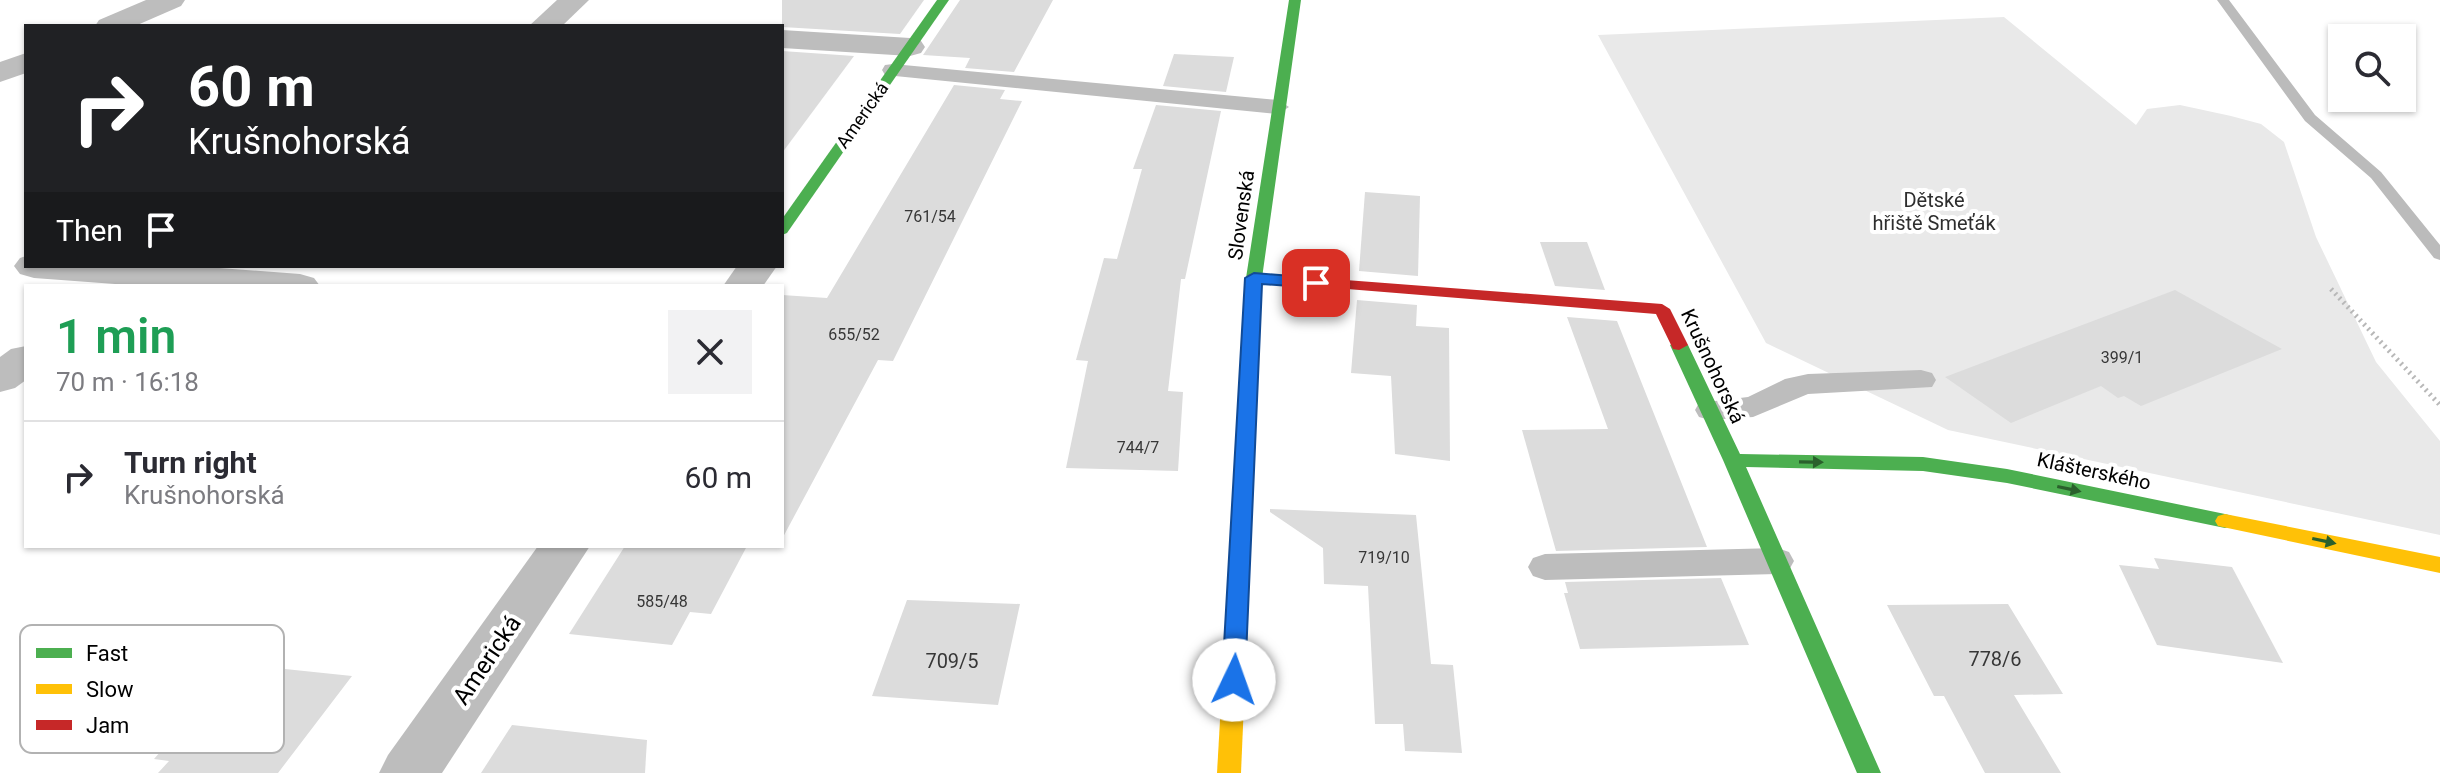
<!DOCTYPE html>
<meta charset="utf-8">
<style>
:root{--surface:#fff;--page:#f2f2f3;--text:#2b2b33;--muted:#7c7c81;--line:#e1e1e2}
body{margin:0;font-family:Roboto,sans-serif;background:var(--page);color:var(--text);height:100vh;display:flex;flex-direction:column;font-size:30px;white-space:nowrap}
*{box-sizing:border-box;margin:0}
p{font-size:26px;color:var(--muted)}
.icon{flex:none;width:44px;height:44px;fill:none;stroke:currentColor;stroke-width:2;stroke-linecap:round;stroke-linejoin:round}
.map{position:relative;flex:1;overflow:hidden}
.sheet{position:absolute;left:24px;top:284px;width:760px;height:264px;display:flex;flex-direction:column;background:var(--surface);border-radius:0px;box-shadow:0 2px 6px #0004}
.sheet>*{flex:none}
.banner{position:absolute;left:24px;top:24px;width:760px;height:244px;border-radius:0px;box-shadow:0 2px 6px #0004;background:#202124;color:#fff;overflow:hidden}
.buttons{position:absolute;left:2328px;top:24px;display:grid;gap:16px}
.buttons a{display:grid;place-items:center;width:88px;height:88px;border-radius:0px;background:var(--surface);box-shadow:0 2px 6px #0004;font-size:40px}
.pin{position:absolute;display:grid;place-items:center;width:68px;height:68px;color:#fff;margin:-34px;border-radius:16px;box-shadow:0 4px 12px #0006}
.me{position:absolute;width:88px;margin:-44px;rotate:3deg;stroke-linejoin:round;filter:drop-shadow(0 0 6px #0008)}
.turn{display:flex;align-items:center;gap:28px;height:168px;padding:0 32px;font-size:36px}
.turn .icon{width:104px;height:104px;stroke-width:2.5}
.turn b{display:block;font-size:56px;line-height:68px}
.then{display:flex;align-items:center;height:76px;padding:0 32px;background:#0003;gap:16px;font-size:30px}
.round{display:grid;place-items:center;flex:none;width:84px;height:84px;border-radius:0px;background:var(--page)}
.summary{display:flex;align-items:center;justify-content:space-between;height:136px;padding:0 32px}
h1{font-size:48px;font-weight:600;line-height:60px;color:#1e9e55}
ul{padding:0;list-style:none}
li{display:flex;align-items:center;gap:24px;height:112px;padding:0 32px;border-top:2px solid var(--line)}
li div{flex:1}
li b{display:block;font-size:30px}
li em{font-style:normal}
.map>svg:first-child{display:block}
.green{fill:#e9e9e9}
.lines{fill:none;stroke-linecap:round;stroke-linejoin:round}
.stream{fill:#bbb;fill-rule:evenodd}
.building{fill:#dcdcdc}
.path{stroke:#b8b8b8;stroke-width:5;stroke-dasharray:2 4;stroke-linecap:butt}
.lane{fill:#bdbdbd;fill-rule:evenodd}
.street{fill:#bdbdbd;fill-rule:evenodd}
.fast{fill:#4caf50;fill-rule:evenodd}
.slow{fill:#ffc107;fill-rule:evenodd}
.jam{fill:#c62828;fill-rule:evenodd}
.oneway{fill:#2a602c}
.route{fill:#1a73e8;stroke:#114b97;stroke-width:2}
.labels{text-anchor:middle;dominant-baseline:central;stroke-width:8;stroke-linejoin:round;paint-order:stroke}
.number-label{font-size:16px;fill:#373737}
.far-street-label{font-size:18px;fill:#000;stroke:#fff}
.park-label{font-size:20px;fill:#2e2e2e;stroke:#fff}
.street-label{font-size:20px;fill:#000;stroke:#fff}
.near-number-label{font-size:20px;fill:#373737}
.near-street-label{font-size:24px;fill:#000;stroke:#fff}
.key{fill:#fff;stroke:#b2b2b2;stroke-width:2}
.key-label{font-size:22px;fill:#000}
</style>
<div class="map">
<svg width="2440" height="773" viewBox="0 0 2440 773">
<rect width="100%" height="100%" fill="#fff"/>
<polygon class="green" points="2004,17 2136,125 2147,109 2180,105 2231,116 2261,124 2284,142 2316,237 2376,362 2440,441 2440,535 1948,430 1766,343 1598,35"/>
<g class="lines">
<polygon class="stream" points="2217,0 2229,0 2315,115 2381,172 2440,245 2440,260 2434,258 2371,178 2305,121"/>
</g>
<g class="building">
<polygon points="782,0 924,0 900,34 782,27"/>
<polygon points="960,0 1053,0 1014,72 965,68 970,58 923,55"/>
<polygon points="782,51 854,56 782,153"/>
<polygon points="1174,54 1234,57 1226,92 1163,86"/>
<polygon points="954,85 1005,90 1000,99 1022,101 893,361 878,360 782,539 782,295 827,298"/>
<polygon points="1156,105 1221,111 1185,279 1181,279 1168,391 1183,392 1178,471 1066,468 1088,361 1076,360 1104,258 1117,259 1142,169 1133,169"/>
<polygon points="1365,192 1420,196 1418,276 1359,271"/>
<polygon points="1540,242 1587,242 1605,290 1555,286"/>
<polygon points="2175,290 2282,349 2141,406 2124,396 2118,398 2101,386 2011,423 1945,377"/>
<polygon points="1357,300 1417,305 1416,326 1449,328 1450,461 1395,454 1391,376 1351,373"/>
<polygon points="1567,317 1617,321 1707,547 1556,551 1522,430 1608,429"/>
<polygon points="1270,509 1416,515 1431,664 1453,665 1462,753 1405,751 1403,724 1375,724 1368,586 1324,584 1323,548 1270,512"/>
<polygon points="625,546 747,546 711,614 690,612 672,645 569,634"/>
<polygon points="2154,558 2232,567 2283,663 2157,645 2119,565 2159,569"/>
<polygon points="1721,578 1749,645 1580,649 1564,593 1568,593 1565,582"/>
<polygon points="907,600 1020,604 998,705 872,696"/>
<polygon points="2008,604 2063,694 2014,695 2061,773 1985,773 1944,696 1934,696 1887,605"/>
<polygon points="237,664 352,676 278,773 158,773 169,761 154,759"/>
<polygon points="512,725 647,740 645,773 481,773"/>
</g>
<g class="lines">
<polyline class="path" points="2331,289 2440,405"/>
<g class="lane">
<polygon points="893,64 1278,100 1289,107 1278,114 885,75 882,70 885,65"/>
<polygon points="1921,370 1932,373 1936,380 1932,387 1808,394 1753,417 1710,420 1699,417 1695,410 1699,403 1748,397 1785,379 1808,374"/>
<polygon points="1777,548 1789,552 1794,561 1789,570 1777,574 1545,580 1533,576 1528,567 1533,558 1545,554"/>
</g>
<g class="street">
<polygon points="146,0 185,0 181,6 135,26 95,26 99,20"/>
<polygon points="557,0 589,0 562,26 529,26"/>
<polygon points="782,30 910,38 921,41 925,47 921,53 910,56 782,48"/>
<polygon points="26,53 26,73 0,82 0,62"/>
<polygon points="26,256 26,266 192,266 300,274 314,278 320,286 142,286 34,278 20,274 14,266 20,258"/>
<polygon points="737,266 777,266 763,286 723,286"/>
<polygon points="26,346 26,380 15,388 0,392 0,357 11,349"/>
<polygon points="538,546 590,546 442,773 379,773 388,755"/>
</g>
<g class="fast">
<polygon points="937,0 949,0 787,233 782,235 782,219"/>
<polygon points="1289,0 1301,0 1262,278 1259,352 1250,357 1241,352 1246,278"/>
<polygon points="1679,340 1688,345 1740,454 1923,457 2007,469 2225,514 2232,516 2235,521 2232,526 2225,528 2007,483 1923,471 1746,467 1881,773 1857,773 1723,460 1670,345"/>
</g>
<g class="slow">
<polygon points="1250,347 1259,352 1241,773 1217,773 1241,352"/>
<polygon points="2225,514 2440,557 2440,573 2218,526 2215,521 2218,516"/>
</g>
<polygon class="jam" points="1254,273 1662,304 1670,309 1688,345 1679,350 1673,349 1656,314 1248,281 1246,278 1248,275"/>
</g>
<defs><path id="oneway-solid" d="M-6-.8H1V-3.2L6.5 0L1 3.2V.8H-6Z" transform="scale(2)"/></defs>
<g class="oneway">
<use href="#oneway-solid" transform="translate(1811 462) rotate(1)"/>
<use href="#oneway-solid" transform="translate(2069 489) rotate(12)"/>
<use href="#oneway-solid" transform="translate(2324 541) rotate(12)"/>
</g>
<polygon class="route" points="1254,273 1316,278 1325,283 1316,288 1262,284 1245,680 1242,687 1234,690 1226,687 1222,680 1245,278"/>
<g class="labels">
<g class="number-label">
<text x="930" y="216">761/54</text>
<text x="854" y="334">655/52</text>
<text x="2122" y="357">399/1</text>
<text x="1138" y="447">744/7</text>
<text x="1384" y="557">719/10</text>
<text x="662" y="601">585/48</text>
</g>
<g class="far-street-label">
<text transform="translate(862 115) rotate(-55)">Americká</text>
</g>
<g class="park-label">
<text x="1934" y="200">Dětské<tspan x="1934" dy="23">hřiště Smeťák</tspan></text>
</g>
<g class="street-label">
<text transform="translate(1241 215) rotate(-82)">Slovenská</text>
<text transform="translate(1713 366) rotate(65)">Krušnohorská</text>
<text transform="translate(2094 471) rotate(12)">Klášterského</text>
</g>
<g class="near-number-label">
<text x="1995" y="659">778/6</text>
<text x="952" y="661">709/5</text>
</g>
<g class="near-street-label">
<text transform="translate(487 660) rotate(-56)">Americká</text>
</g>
</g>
<rect x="20" y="625" width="264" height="128" rx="12" class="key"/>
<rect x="36" y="648" width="36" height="10" fill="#4caf50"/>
<rect x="36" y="684" width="36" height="10" fill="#ffc107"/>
<rect x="36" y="720" width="36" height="10" fill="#c62828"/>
<g class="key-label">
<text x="86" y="661">Fast</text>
<text x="86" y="697">Slow</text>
<text x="86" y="733">Jam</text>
</g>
</svg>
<div class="buttons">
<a><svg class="icon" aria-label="search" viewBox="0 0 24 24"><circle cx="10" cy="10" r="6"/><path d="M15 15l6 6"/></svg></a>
</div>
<div class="pin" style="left:1316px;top:283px;background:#d93025"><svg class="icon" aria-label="arrive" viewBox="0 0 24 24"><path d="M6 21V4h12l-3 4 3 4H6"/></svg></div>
<svg class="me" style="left:1234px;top:680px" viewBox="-20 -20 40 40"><circle r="19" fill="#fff"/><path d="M0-13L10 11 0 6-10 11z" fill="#1a73e8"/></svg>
<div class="banner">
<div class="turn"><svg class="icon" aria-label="right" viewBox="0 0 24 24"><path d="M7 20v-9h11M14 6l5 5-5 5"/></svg><div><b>60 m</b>Krušnohorská</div></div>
<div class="then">Then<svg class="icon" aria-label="arrive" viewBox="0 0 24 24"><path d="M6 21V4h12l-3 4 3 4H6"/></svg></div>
</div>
<section class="sheet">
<div class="summary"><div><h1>1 min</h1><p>70 m · 16:18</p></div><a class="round"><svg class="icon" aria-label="close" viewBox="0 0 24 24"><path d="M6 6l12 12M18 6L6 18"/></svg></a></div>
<ul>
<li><svg class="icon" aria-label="right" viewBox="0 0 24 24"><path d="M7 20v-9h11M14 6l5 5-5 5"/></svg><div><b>Turn right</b><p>Krušnohorská</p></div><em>60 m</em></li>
</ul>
</section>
</div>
